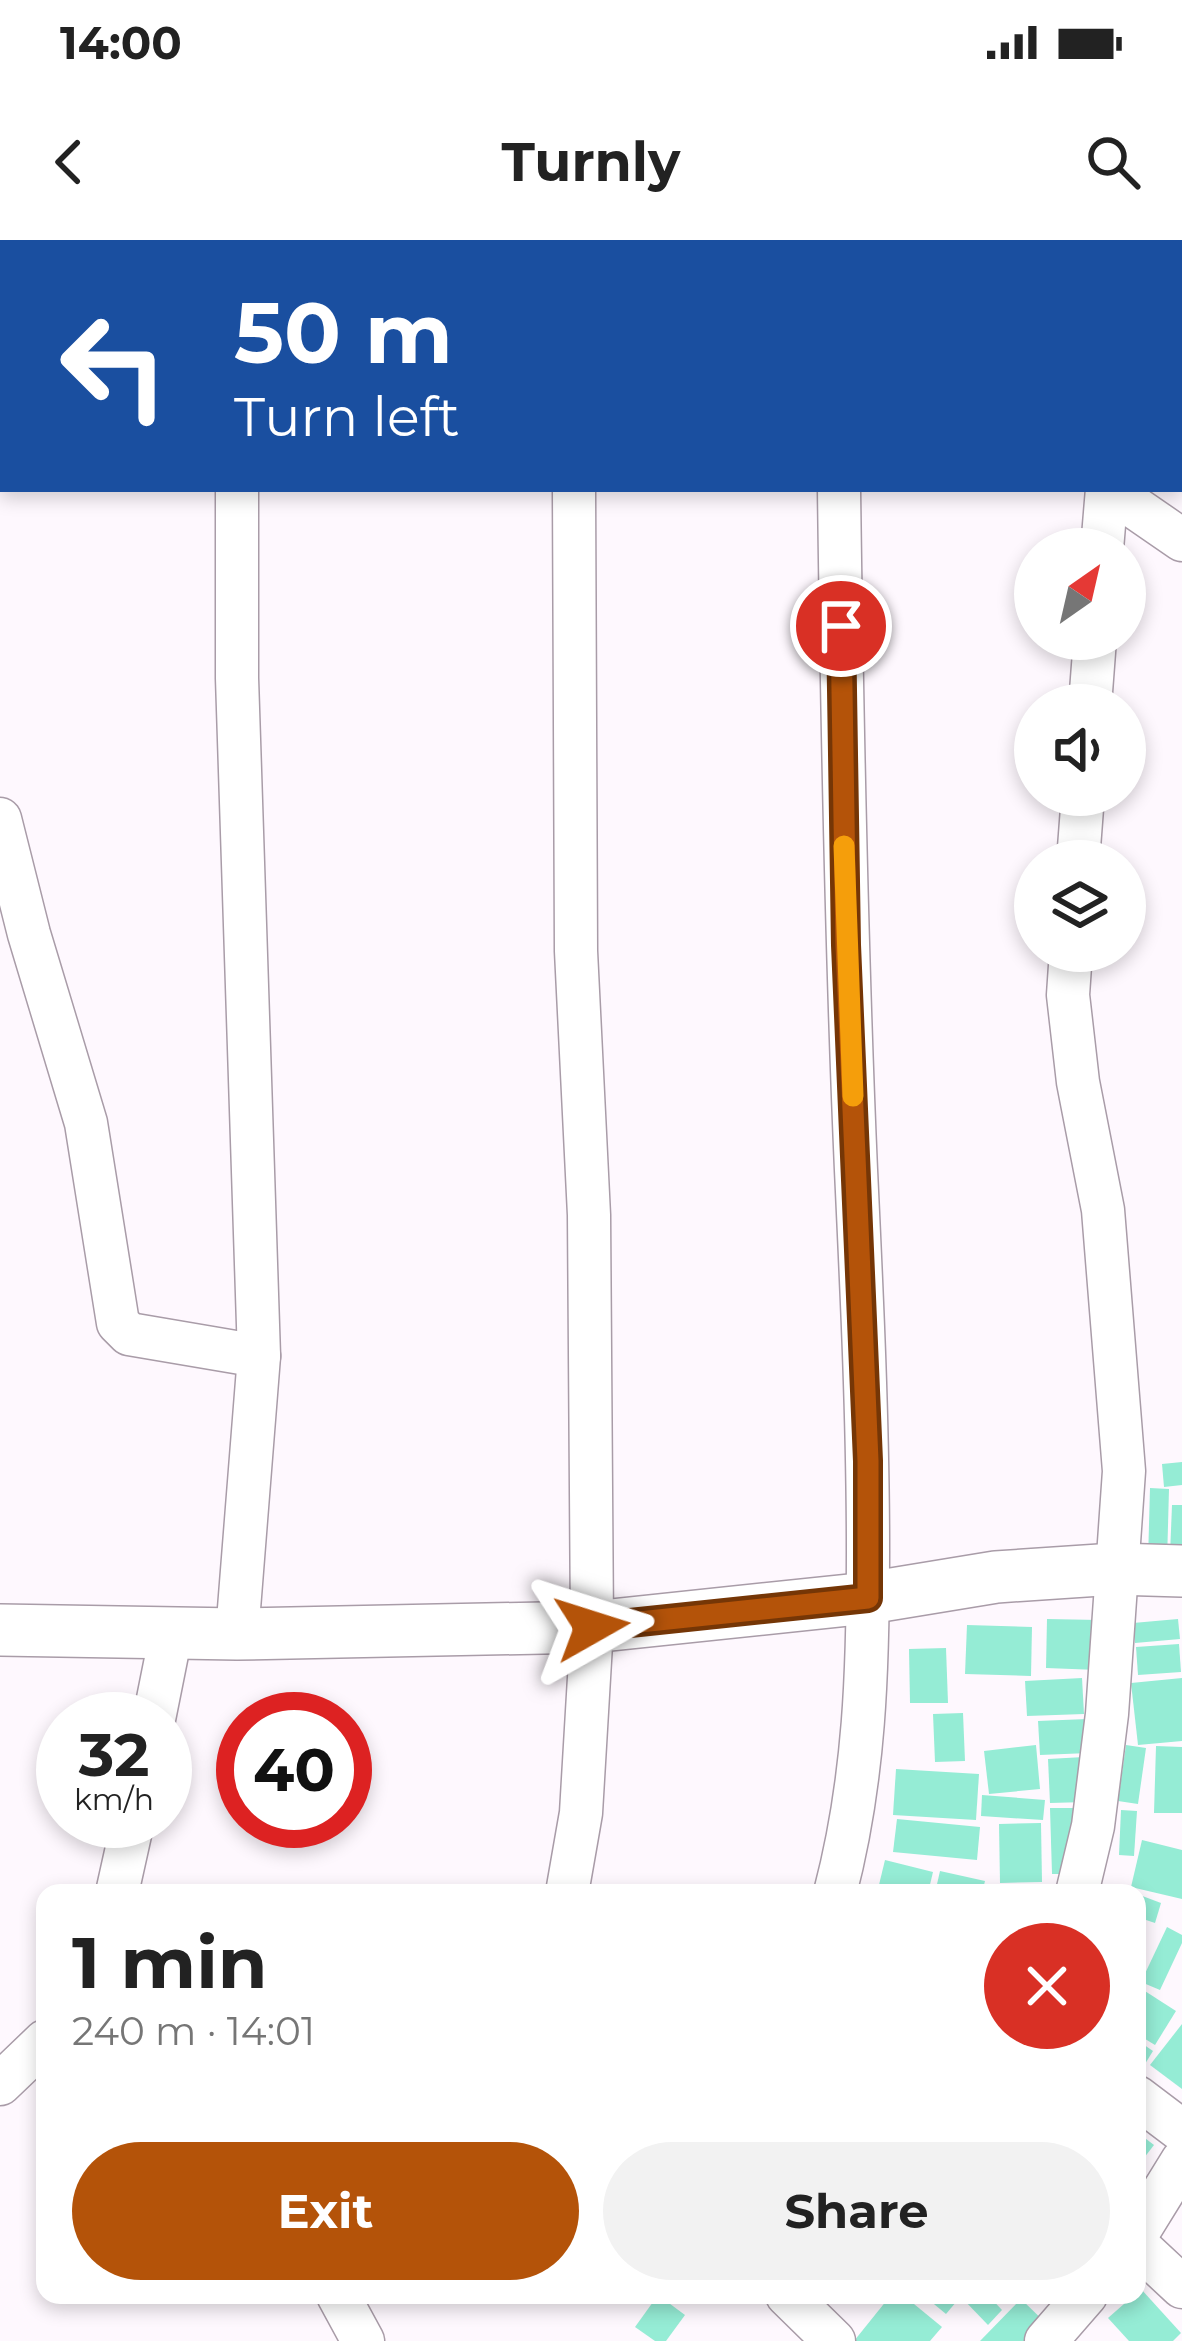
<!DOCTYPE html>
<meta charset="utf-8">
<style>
:root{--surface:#fff;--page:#f2f2f2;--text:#222;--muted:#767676;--accent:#b45309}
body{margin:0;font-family:Montserrat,sans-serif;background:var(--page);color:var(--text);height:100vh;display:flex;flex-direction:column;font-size:45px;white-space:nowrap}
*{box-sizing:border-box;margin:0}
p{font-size:39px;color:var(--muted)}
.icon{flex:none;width:66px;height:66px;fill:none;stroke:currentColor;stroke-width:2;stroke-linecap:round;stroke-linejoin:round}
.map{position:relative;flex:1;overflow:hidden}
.side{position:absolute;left:36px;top:1644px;width:1110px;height:420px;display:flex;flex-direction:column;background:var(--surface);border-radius:24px;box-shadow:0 6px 18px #0003}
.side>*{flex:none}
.top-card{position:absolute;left:0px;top:0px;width:1182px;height:252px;box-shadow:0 6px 18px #0003;background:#1a4fa0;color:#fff;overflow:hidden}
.needle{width:78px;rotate:34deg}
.fabs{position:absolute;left:1014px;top:288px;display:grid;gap:24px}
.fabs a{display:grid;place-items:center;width:132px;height:132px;border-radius:50%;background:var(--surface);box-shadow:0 6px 18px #0003;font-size:60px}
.speed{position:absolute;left:36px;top:1452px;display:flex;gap:24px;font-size:60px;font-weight:700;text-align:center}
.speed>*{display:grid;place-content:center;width:156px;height:156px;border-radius:50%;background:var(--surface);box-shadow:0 6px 18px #0003;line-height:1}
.speed small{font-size:30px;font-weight:400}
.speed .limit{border:18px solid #d22;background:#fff;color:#111}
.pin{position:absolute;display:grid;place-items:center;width:102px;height:102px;color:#fff;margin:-51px;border:6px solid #fff;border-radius:50%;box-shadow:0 3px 12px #0007}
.me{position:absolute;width:132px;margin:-66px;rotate:84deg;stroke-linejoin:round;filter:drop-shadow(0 0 9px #0008)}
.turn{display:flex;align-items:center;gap:42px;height:252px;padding:0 36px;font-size:54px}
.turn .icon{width:156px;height:156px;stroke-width:2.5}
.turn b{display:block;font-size:84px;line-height:102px}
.round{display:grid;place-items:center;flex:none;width:126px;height:126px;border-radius:63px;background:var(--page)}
.head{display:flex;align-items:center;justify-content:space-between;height:204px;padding:0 36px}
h1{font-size:72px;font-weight:700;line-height:90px}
.primary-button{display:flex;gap:24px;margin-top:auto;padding:24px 36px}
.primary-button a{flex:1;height:138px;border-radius:72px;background:var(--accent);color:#fff;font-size:48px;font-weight:700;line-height:138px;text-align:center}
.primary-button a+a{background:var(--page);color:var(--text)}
.status{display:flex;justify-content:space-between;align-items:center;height:84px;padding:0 60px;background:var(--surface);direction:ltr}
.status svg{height:33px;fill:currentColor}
header{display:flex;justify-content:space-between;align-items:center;height:156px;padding:0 36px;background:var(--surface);font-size:54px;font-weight:700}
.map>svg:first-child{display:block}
.building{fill:#95ecd5}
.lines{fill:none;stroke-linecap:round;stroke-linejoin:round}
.minor-casing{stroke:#a99ca8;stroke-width:45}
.tertiary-casing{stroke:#a99ca8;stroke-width:54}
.minor{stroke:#fff;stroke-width:42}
.tertiary{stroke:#fff;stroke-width:51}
.route-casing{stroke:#753606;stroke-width:30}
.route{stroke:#b45309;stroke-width:21}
.slow{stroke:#f59e0b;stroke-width:21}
</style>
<div class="status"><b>14:00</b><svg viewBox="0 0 49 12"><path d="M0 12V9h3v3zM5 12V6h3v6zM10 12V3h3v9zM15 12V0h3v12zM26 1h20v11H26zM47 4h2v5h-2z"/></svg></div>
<header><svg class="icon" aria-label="back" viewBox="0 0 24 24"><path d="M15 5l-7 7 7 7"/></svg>Turnly<svg class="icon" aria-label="search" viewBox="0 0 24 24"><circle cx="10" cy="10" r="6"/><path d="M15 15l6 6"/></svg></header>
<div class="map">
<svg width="1182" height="2101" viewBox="0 0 1182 2101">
<rect width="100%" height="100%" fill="#fef8fe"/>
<g class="building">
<polygon points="1182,1222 1182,1245 1164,1247 1162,1224"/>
<polygon points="1150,1248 1169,1249 1167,1322 1148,1321"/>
<polygon points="1172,1265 1182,1265 1182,1315 1170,1315"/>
<polygon points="1047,1379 1099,1380 1098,1430 1046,1428"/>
<polygon points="1178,1379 1180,1399 1135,1403 1133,1383"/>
<polygon points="967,1385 1032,1387 1031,1436 965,1434"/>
<polygon points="1179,1404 1181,1432 1138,1435 1136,1407"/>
<polygon points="946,1408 948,1463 910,1463 909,1409"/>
<polygon points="1082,1438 1084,1474 1027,1476 1025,1441"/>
<polygon points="1182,1438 1182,1501 1138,1505 1131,1443"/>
<polygon points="963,1473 965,1521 935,1522 933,1474"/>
<polygon points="1087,1479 1089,1513 1040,1515 1038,1481"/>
<polygon points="1036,1505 1040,1549 989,1554 984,1511"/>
<polygon points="1126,1505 1146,1508 1138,1564 1118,1561"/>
<polygon points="1156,1506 1182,1507 1182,1573 1154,1573"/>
<polygon points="1084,1517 1086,1562 1050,1563 1048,1519"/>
<polygon points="896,1529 979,1534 976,1580 893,1575"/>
<polygon points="982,1555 1045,1560 1043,1580 981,1576"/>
<polygon points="1050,1568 1075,1568 1077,1634 1052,1634"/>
<polygon points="1121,1570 1137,1571 1134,1616 1119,1615"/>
<polygon points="897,1579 980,1587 977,1620 893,1612"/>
<polygon points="1041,1583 1042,1642 1000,1643 999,1584"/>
<polygon points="1142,1600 1182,1610 1182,1659 1131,1647"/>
<polygon points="885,1620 933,1632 928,1653 877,1653"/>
<polygon points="940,1631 985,1641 982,1653 935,1653"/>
<polygon points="1137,1654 1161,1663 1155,1683 1137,1677"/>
<polygon points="1167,1687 1182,1695 1182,1703 1160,1750 1141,1742"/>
<polygon points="1137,1746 1176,1771 1155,1805 1137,1794"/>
<polygon points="1182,1784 1182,1849 1150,1825"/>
<polygon points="1137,1800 1153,1811 1140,1832 1137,1830"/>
<polygon points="1137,1892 1154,1905 1137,1927"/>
<polygon points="1141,2049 1181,2093 1173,2101 1129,2101 1108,2078"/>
<polygon points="658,2055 685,2075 666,2101 655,2101 635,2087"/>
<polygon points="891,2055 903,2055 942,2087 930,2101 854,2101"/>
<polygon points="923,2055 962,2055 946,2074"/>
<polygon points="965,2055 988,2055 1002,2070 988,2085 962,2058"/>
<polygon points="1021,2059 1053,2090 1043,2101 980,2101"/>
</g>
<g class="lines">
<defs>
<g id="minor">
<polyline points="224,0 224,3"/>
<polyline points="572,0 572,3"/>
<polyline points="737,0 742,3"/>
<polyline points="833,0 833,3"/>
<polyline points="1083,0 1083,3"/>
<polyline points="1108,249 1182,300"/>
<polyline points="1102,309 1107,249"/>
<polyline points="1090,465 1095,399"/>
<polyline points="0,579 29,694 86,883 118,1083 129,1094 259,1116"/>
<polyline points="1078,621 1083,555"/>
<polyline points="1071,711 1068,755 1078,842 1103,970 1124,1231 1107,1474 1093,1586 1077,1653"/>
<polyline points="237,1394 259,1116 237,438 237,249"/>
<polyline points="154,1479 171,1394"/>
<polyline points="117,1653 133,1581"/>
<polyline points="567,1653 581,1573 592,1387 589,975 576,711 574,249"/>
<path d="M835,1653C865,1539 868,1429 868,1311C868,1184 862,1057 856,930C846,703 842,476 839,249"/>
<polyline points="0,1844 45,1801"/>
<polyline points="1137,1857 1182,1891"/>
<polyline points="1137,1994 1182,1921"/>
<polyline points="1137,2005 1182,2047"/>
<polyline points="338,2055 363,2101"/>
<polyline points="787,2055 834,2101"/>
<polyline points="1046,2101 1086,2055"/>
</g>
<polyline id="tertiary" points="0,1390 237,1394 592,1387 868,1358 996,1337 1115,1329 1182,1331"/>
</defs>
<use href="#minor" class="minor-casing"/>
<use href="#tertiary" class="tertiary-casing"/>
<use href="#minor" class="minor"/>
<use href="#tertiary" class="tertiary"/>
</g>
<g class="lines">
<defs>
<polyline id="route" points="592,1387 868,1358 868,1221 846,705 841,386"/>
</defs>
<use href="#route" class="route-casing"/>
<use href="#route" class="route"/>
<polyline class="slow" points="844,606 853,856"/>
</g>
</svg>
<div class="fabs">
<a><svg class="needle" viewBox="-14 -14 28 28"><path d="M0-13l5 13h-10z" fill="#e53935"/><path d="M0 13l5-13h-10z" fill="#767676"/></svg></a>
<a><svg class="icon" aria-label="sound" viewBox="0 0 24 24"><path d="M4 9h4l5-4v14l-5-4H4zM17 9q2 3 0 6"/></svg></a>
<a><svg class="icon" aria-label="layers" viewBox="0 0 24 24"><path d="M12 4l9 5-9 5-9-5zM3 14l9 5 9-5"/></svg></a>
</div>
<div class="speed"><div>32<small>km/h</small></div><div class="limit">40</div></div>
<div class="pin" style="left:841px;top:386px;background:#d93025"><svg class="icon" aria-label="arrive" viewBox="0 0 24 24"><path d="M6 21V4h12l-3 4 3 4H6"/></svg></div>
<svg class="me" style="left:592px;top:1387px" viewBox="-20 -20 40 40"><path d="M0-17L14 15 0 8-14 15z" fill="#b45309" stroke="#fff" stroke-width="4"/></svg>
<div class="top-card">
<div class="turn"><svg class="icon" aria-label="left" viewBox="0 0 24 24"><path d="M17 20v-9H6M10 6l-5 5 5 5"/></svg><div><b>50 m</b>Turn left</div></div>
</div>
<section class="side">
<div class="head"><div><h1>1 min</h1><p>240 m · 14:01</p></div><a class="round" style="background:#d93025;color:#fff"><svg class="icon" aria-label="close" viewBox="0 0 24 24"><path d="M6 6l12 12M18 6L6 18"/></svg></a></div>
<div class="primary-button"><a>Exit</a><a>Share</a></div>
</section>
</div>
